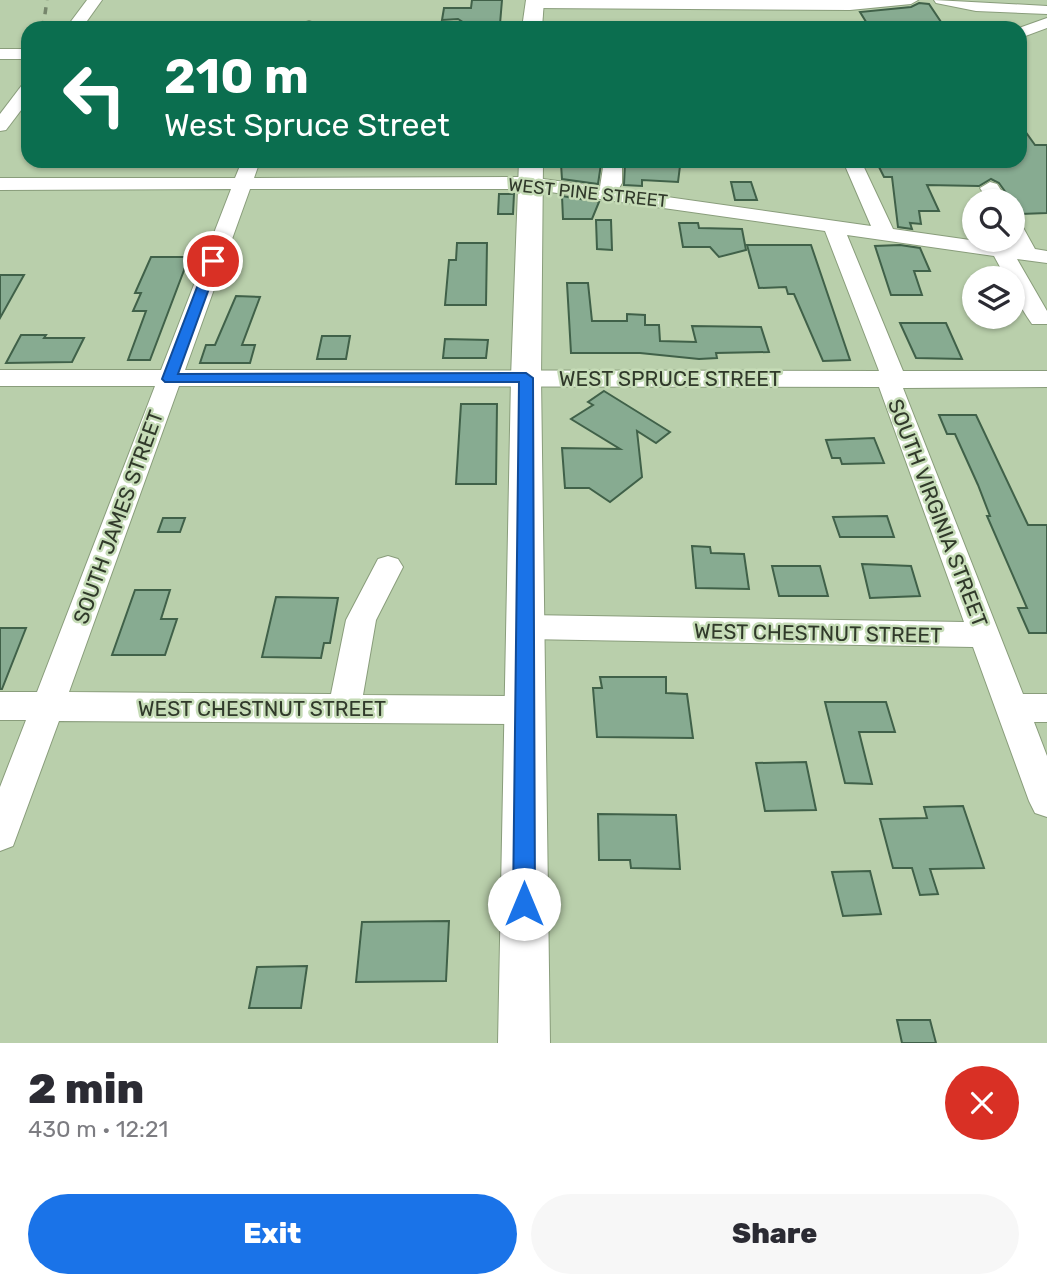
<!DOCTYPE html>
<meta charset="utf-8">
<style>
:root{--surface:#fff;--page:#f7f7f7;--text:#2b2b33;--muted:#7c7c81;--accent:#1a73e8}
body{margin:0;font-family:Rubik,sans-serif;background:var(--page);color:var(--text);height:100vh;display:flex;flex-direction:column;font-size:26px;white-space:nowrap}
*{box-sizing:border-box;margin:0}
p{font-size:23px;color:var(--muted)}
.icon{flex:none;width:38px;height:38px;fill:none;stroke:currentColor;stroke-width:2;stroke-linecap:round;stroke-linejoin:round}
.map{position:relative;height:1043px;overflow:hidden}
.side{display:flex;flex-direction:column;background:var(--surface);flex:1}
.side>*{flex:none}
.top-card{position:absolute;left:21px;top:21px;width:1006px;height:147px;border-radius:21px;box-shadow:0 2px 5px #0004;background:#0b6e4f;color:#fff;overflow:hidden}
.buttons{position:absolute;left:962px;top:189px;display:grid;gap:14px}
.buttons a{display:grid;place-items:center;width:63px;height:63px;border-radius:50%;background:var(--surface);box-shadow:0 2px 5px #0004;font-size:35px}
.pin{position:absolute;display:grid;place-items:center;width:60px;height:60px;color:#fff;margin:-30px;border:4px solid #fff;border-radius:50%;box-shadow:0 2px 7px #0007}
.me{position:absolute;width:77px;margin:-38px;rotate:0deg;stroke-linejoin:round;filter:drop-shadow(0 0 5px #0008)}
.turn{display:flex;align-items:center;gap:24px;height:147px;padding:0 28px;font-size:32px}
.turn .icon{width:91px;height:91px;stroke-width:2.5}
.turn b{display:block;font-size:49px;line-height:60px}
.round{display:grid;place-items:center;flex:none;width:74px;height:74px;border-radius:37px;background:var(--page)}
.summary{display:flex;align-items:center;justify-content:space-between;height:119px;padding:0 28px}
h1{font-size:42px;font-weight:800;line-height:52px}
.primary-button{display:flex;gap:14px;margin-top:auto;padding:14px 28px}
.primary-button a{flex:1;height:80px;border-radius:42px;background:var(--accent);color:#fff;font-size:28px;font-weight:800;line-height:80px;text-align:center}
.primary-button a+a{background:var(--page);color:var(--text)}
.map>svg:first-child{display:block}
.building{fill:#87ab91;stroke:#406149;stroke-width:2}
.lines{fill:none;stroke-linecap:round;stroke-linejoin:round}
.minor-casing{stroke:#899d7b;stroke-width:2}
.major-casing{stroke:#899d7b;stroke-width:2}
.minor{fill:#fff;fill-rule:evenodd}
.major{fill:#fff;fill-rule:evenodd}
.rail{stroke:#76866c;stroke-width:3.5;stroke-dasharray:7 7;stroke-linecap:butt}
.route{fill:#1a73e8;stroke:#114b97;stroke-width:2}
.labels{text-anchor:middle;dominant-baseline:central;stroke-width:5;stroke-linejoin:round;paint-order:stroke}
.far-street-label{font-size:18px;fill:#30392a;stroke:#c6dcb7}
.street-label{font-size:21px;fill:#30392a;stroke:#c6dcb7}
</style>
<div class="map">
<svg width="1047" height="1043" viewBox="0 0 1047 1043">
<rect width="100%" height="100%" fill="#b9cfab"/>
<g class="building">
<polygon points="472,0 502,0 500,24 466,24 458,19 442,20 444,8 471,8"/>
<polygon points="919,3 929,4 945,28 868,25 860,12 911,7"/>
<polygon points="1020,124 1035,145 1047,145 1047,213 1021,214 999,183 991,179 979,186 927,185 939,211 919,211 921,224 910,223 912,229 898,227 892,177 884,177 876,161 1020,161"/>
<polygon points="625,163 680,166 678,182 642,180 642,186 624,185"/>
<polygon points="561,164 601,164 598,184 562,179"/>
<polygon points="731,182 751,182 757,200 735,200"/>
<polygon points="499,194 514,194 513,214 498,214"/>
<polygon points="562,196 599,202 592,219 563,219"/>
<polygon points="596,220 611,220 612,250 597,249"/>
<polygon points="679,223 698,223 699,228 742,229 746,250 719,257 710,247 683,247"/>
<polygon points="457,243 487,243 486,305 445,305 449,260 456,260"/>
<polygon points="747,245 811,245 850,360 823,361 794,294 788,294 786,287 759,288"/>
<polygon points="900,245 920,248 930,271 914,271 922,295 891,295 875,246"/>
<polygon points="151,257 189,257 150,360 128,360 146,311 133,311 141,293 135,293"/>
<polygon points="0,275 24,275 0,318"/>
<polygon points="567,283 588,283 592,321 627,321 627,314 645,315 645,325 659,325 660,341 696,342 692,326 761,327 769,352 716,353 717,358 699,359 640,353 571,353"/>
<polygon points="236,296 260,297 242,345 255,345 250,363 200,363 206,345 215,345"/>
<polygon points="900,323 946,323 962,359 916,358"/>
<polygon points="21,335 46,335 44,338 84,338 72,362 6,363"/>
<polygon points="322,336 350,336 346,359 317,359"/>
<polygon points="445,339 488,340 486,358 443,358"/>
<polygon points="604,391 670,432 656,443 637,431 642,477 610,502 589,488 565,488 562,448 620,449 571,419 593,405 588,402"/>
<polygon points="461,404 497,404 496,484 456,484"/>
<polygon points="939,415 976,415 1028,525 1047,525 1047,633 1029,633 1018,608 1027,608 987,516 990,516 978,485 955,434 947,434"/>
<polygon points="874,438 884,463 842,464 840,458 832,458 826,440"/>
<polygon points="887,516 894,537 840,537 833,517"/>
<polygon points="163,518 185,518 180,532 158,532"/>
<polygon points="692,546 710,547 711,553 744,554 749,589 696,588"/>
<polygon points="862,564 911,566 920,596 870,598"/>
<polygon points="772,566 820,566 828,596 779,596"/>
<polygon points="135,590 170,590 161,619 177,619 165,655 112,655"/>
<polygon points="276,597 338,598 330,643 324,643 321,658 262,657"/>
<polygon points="0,628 26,628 2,689 0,689"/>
<polygon points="600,677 666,677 666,693 687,694 693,738 597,737 593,688 602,688"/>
<polygon points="825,702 886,702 895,732 859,732 872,784 845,783"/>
<polygon points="806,762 816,810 765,811 756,763"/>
<polygon points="963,806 984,868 930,869 938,894 920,895 912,868 893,868 880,819 927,818 924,807"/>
<polygon points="598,814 676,815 680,869 631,868 630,860 599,860"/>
<polygon points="870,871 881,914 843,916 832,872"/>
<polygon points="449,921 446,981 356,982 362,922"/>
<polygon points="307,966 301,1008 249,1008 257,967"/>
<polygon points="897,1020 930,1020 936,1043 902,1043"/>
</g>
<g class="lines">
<defs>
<g id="minor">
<polygon points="87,0 102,0 82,28 66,28"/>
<polygon points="866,0 918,0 911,4 850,10 534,8 527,4 532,0"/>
<polygon points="934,0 1047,6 1047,14 976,11 936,3"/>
<polygon points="1047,18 1047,28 1020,38 1019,28"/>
<polygon points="309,21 314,23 316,28 300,28 304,23"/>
<polygon points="458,22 463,24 465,28 427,28 435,23"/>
<rect x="0" y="49" width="28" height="10"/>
<polygon points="28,84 28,101 6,130 0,131 0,114 22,85"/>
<path d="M242,161H260L254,178L529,177L600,187L604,161H622V183L618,190L871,226L843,161H861L893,229L1012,246L1009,240H1013V220L1020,222L1035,249L1047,251V263L1017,259L1047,311V324H1032C1022,310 1013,295 1013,278H1006L994,256L847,235L903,371H1047V387L903,388L1023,694H1047V722H1034L1047,756V817L1035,813L1029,801L973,647L526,639L515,636L511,627L515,618L526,615L964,622L879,387L179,386L69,692L331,694L346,620L378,559L388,556L398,559L403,567L376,620L363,695L525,696L537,700L541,710L537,720L525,724L59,721L13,846L0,851V787L26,720H0V692H37L155,386H0V370H161L231,189L0,190V178H235ZM250,189H529L825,231L879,371L185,370Z"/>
<polygon points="990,182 997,184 1008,201 988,201 980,188"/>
</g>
<g id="major">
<polygon points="526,0 544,0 542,28 522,28"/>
<polygon points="519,161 543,161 541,378 550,1043 498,1043 511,378"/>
</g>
</defs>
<use href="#minor" class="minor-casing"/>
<use href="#major" class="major-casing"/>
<use href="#minor" class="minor"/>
<use href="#major" class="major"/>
<polyline class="rail" points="43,28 47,0"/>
</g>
<polygon class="route" points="213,258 219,261 178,374 526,373 533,378 535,904 532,911 524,915 516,911 513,904 519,382 165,382 162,379 207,261"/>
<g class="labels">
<g class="far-street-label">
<text transform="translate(588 193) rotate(6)">WEST PINE STREET</text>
</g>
<g class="street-label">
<text x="670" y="378">WEST SPRUCE STREET</text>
<text transform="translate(938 513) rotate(69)">SOUTH VIRGINIA STREET</text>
<text transform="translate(118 517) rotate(-70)">SOUTH JAMES STREET</text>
<text transform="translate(818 633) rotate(1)">WEST CHESTNUT STREET</text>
<text x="262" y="708">WEST CHESTNUT STREET</text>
</g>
</g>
</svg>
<div class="buttons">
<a><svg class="icon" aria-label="search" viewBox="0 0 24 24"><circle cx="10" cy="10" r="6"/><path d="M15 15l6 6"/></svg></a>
<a><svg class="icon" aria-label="layers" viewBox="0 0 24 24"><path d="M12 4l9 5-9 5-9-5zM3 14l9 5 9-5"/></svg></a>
</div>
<div class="pin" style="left:213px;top:261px;background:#d93025"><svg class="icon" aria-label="arrive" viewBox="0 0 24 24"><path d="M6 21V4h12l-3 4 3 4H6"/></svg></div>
<svg class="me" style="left:524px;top:904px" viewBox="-20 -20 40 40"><circle r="19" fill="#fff"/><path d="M0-13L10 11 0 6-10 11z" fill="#1a73e8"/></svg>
<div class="top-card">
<div class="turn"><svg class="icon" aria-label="left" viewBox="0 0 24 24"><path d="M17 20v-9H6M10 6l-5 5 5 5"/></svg><div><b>210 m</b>West Spruce Street</div></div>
</div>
</div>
<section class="side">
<div class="summary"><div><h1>2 min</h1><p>430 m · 12:21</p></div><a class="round" style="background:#d93025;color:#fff"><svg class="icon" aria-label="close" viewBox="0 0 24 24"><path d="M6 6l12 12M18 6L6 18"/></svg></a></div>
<div class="primary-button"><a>Exit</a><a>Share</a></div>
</section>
